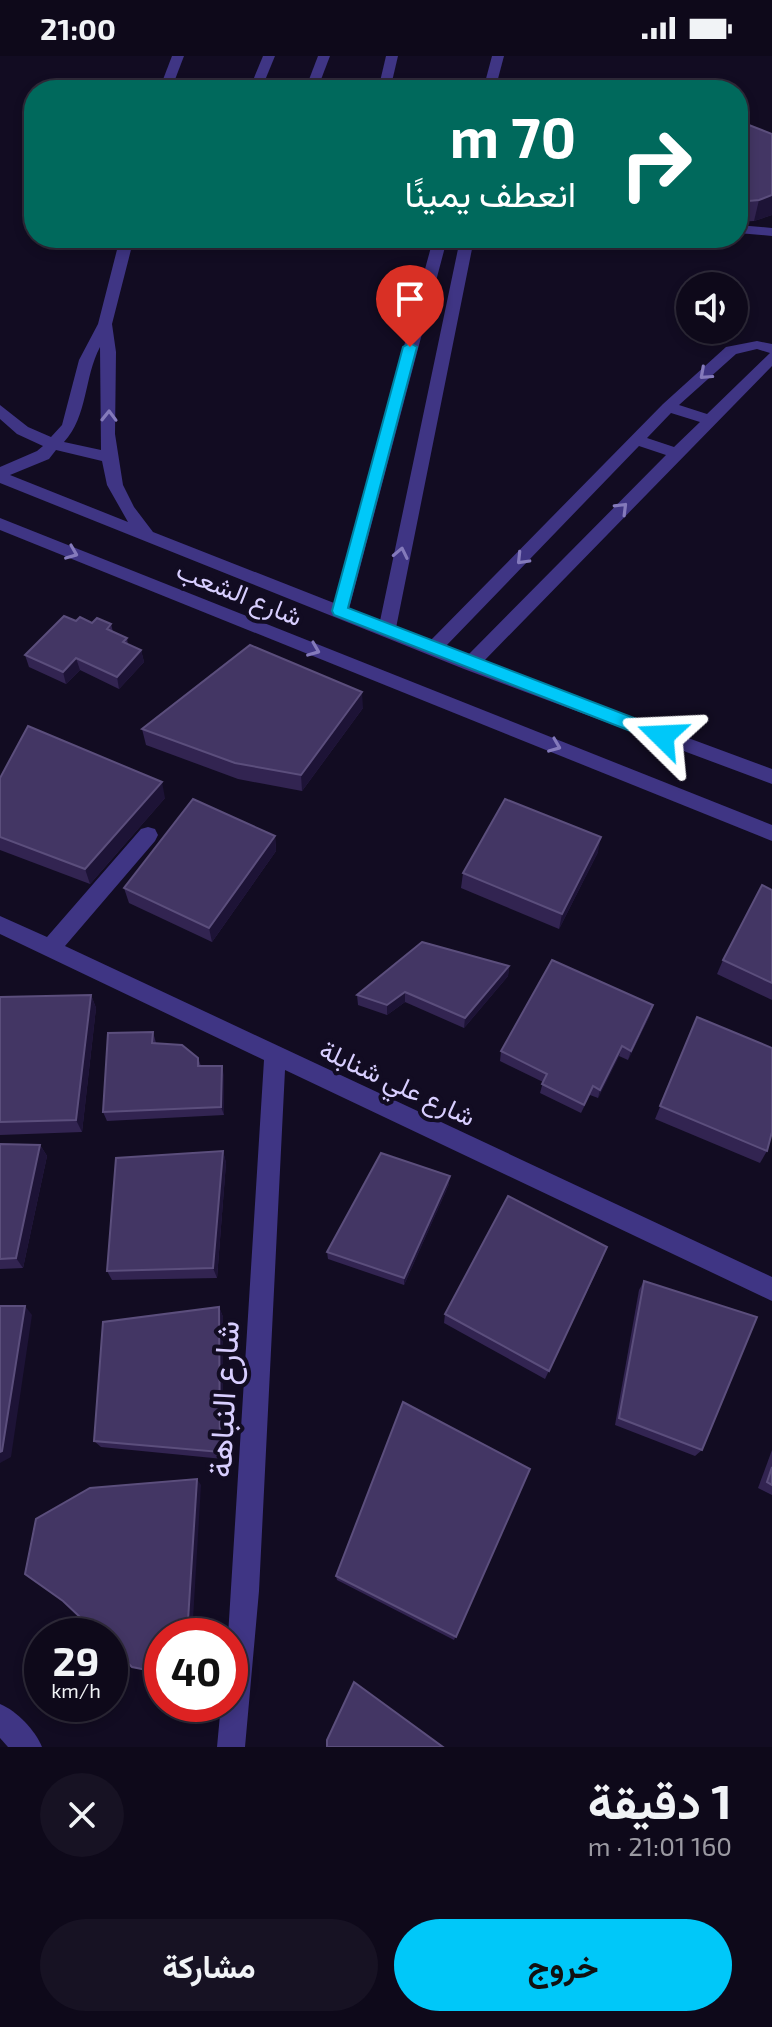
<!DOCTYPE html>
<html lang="ar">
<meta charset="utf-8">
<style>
:root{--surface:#0e091a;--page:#171223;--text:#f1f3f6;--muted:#9b9aa2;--line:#2e2a39;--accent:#00c8f9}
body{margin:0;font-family:"Exo 2",Vazirmatn,sans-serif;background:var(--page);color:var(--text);direction:rtl;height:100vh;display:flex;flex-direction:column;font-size:30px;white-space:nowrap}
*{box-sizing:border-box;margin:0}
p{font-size:26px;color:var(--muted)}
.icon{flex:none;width:44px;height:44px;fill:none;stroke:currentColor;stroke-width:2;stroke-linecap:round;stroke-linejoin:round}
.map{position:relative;height:1691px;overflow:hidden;direction:ltr}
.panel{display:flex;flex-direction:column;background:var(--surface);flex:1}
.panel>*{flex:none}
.banner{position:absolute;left:24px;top:24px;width:724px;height:168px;border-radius:32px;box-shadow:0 4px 12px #0003,0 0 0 2px var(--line);direction:rtl;background:#00695c;color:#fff;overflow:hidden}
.tools{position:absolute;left:676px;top:216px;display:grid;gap:16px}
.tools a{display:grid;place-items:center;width:72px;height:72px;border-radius:50%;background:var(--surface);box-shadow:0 4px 12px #0003,0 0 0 2px var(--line);font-size:40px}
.speed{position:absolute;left:24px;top:1562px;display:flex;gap:16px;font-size:40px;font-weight:700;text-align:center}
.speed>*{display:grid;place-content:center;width:104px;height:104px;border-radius:50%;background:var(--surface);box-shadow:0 4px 12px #0003,0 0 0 2px var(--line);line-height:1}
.speed small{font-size:20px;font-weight:400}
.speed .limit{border:12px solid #d22;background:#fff;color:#111}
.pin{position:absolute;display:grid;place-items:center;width:68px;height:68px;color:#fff;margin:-82px -34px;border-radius:50% 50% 50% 0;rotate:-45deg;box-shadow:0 0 8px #0007}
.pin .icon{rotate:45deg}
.me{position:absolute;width:88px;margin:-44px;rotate:291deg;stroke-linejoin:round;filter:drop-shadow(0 0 6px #0008)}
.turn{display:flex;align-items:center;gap:28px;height:168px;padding:0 40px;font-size:36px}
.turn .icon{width:104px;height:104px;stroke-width:2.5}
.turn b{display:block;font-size:56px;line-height:68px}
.round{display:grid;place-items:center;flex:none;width:84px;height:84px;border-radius:42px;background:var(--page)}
.summary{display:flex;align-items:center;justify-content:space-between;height:136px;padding:0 40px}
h1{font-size:48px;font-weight:700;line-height:60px}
.button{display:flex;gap:16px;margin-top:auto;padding:16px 40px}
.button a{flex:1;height:92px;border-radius:48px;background:var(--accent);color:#111;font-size:32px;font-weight:700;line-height:92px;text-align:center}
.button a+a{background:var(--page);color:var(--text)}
.status{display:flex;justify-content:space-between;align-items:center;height:56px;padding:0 40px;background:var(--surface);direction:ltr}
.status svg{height:22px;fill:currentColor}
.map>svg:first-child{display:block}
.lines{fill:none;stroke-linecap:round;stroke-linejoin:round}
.minor{fill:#3f3584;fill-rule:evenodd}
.wall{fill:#322451}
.shaded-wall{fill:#1d1336}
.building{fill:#433664;stroke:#5b4e7c;stroke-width:2}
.oneway{stroke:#847abb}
.route{fill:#00c8f9;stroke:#0082a2;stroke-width:2}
.labels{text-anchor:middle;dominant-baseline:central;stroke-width:8;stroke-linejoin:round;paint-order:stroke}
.street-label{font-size:26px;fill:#d8ceff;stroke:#120c22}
.near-street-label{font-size:32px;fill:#d8ceff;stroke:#120c22}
</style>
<div class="status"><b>21:00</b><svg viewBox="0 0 49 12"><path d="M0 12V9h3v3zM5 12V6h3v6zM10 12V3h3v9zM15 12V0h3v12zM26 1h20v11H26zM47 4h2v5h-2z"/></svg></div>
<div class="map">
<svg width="772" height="1691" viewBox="0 0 772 1691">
<rect width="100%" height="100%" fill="#120c22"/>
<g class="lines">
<g class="minor">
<polygon points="172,0 184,0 171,34 159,34"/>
<polygon points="263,0 275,0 261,34 249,34"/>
<polygon points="318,0 330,0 317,34 305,34"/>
<polygon points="386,0 398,0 390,34 378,34"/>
<polygon points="492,0 504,0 495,34 483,34"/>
<polygon points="738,169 772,172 772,180 738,177"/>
<path d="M120,182H134L112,268L116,296L115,378L123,429L134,451L153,476L334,547L431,191L436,182H450L445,191L349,553L380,565L458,193L466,182H480L472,193L396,572L430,585L663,348L726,291L757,285L772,288V310L483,606L772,713V728L464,613L0,427V411L37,395L43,390L17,378L0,363V349L28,371L51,381L62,369L79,304L98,268ZM100,291L101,394L64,386C88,360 84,321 100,291ZM757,293L770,297L707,358L679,349L736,298ZM671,357L700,366L674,391L647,382ZM639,390L666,399L467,600L445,591ZM56,394L102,405L107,429L128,466L10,419L49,403Z"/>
<polygon points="0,462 772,769 772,785 0,474"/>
<polygon points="148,771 155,773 158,779 155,785 65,890 772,1221 772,1245 285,1014 259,1535 245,1691 217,1691 221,1648 230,1648 228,1580 264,1004 0,878 0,860 47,881 141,773"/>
<path d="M0,1648C17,1655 35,1674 42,1691H8L0,1682Z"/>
</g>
</g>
<g class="wall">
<polygon points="738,68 772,78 772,159 754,165 738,166"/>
<polygon points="76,565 111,568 113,576 127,582 128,589 141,594 144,606 119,633 80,614 66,628 29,611 25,599"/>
<polygon points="363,652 302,735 238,723 146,689 142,673"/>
<polygon points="0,722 165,742 90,828 0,794"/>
<polygon points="275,780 276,795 212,886 129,847 124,832"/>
<polygon points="598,796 559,873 461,832 463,817"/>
<polygon points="772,834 772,944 717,918 723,904"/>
<polygon points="509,910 508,920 464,972 405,946 387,959 358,949 357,939"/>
<polygon points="91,939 96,952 82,1076 0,1079 0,941"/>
<polygon points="650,959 628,1004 619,1000 598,1042 590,1039 581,1057 540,1037 543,1026 500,1005 501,995"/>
<polygon points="697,961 767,1095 760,1107 655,1063"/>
<polygon points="153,976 156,987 198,1002 201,1010 224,1019 224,1059 107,1065 103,1056"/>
<polygon points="0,1088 40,1089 47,1100 23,1212 0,1213"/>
<polygon points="223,1095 226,1107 217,1222 112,1224 107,1215"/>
<polygon points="449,1128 404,1229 328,1203 327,1196"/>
<polygon points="603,1202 545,1323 444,1267 445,1258"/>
<polygon points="644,1225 702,1394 695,1400 615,1369 639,1234"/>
<polygon points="219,1251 223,1261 223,1403 101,1391 94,1385"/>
<polygon points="772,1394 772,1439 758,1432"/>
<polygon points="530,1413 454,1584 337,1524 336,1520"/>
</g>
<g class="shaded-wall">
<polygon points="772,139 772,159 754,165 759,144"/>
<polygon points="141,594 144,606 119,633 117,621"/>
<polygon points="76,602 80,614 66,628 63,616"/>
<polygon points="362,636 363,652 302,735 301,719"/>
<polygon points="162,726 165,742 90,828 85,813"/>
<polygon points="275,780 276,795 212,886 209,872"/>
<polygon points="601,781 598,796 559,873 562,858"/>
<polygon points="509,910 508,920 464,972 465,962"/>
<polygon points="405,936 405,946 387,959 387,949"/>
<polygon points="91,939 96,952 82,1076 76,1064"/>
<polygon points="653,949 650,959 628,1004 631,995"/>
<polygon points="622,990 619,1000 598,1042 600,1034"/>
<polygon points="222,1010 224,1019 224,1059 221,1051"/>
<polygon points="40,1089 47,1100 23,1212 16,1202"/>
<polygon points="223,1095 226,1107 217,1222 213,1212"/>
<polygon points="450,1120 449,1128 404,1229 404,1222"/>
<polygon points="25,1250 32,1259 11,1401 0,1407 0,1396"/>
<polygon points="219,1251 223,1261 223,1403 220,1396"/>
<polygon points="197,1423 201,1429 192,1580 187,1580"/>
</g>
<g class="building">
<polygon points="738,68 749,69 772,78 772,139 759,144 738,146"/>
<polygon points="64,560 76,565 80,561 92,567 97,562 111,568 107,573 127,582 123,586 141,594 117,621 76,602 63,616 25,599"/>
<polygon points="250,589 362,636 301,719 235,707 142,673"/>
<polygon points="28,670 162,726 85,813 0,781 0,722"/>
<polygon points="193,743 275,780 209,872 124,832"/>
<polygon points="505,743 601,781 562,858 463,817"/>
<polygon points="762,829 772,834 772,927 723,904"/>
<polygon points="422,886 509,910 465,962 405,936 387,949 357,939"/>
<polygon points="552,904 653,949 631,995 622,990 600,1034 593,1030 584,1049 542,1028 547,1018 501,995"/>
<polygon points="91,939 76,1064 0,1066 0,941"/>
<polygon points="697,961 772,992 772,1076 767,1095 660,1050"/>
<polygon points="153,976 152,987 182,989 198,1002 198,1010 222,1010 221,1051 103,1056 108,977"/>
<polygon points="0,1088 40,1089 16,1202 0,1203"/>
<polygon points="223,1095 213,1212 107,1215 116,1102"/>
<polygon points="381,1097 450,1120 404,1222 327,1196"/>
<polygon points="508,1140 607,1191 549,1315 445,1258"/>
<polygon points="644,1225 757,1261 702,1394 619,1362"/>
<polygon points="0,1250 25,1250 2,1395 0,1396"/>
<polygon points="219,1251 220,1396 94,1385 103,1266"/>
<polygon points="403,1346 530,1413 456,1581 336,1520"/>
<polygon points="772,1411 772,1429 767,1426"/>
<polygon points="197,1423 187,1580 162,1580 162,1617 132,1611 110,1590 110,1580 100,1580 63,1545 25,1518 36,1463 90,1432"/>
<polygon points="354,1626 443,1691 327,1691 327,1684"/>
</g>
<defs><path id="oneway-chevron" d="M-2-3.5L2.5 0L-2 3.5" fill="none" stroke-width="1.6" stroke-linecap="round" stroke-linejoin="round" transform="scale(2)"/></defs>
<g class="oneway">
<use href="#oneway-chevron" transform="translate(705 318) rotate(138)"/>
<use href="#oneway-chevron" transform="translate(109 360) rotate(-89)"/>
<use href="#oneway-chevron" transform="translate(622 452) rotate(-45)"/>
<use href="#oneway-chevron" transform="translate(72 497) rotate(22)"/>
<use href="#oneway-chevron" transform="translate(401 497) rotate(-78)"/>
<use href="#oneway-chevron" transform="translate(522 503) rotate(134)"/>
<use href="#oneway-chevron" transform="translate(314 594) rotate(22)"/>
<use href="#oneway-chevron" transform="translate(555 690) rotate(22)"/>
</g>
<polygon class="route" points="410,287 417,291 348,552 668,675 670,680 668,685 656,685 334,559 332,555 403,291"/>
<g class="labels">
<g class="street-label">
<text transform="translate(240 536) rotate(22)">شارع الشعب</text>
<text transform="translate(398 1026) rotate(25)">شارع علي شنابلة</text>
</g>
<g class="near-street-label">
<text transform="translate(222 1343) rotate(-87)">شارع النباهة</text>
</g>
</g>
</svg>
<div class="tools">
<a><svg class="icon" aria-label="sound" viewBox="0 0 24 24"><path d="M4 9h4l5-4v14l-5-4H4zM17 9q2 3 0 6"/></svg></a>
</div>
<div class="speed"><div>29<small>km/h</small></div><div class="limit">40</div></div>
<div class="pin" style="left:410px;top:291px;background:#d93025"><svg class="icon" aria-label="arrive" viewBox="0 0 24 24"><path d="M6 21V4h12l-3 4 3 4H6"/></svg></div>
<svg class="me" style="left:662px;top:680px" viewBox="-20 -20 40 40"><path d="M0-17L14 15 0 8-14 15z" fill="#00c8f9" stroke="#fff" stroke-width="4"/></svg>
<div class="banner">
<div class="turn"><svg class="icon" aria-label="right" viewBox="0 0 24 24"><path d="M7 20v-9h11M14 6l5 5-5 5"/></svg><div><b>70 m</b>انعطف يمينًا</div></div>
</div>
</div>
<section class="panel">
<div class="summary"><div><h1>1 دقيقة</h1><p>160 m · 21:01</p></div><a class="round"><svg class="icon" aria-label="close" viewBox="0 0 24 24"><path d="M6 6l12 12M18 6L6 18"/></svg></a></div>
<div class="button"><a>خروج</a><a>مشاركة</a></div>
</section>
